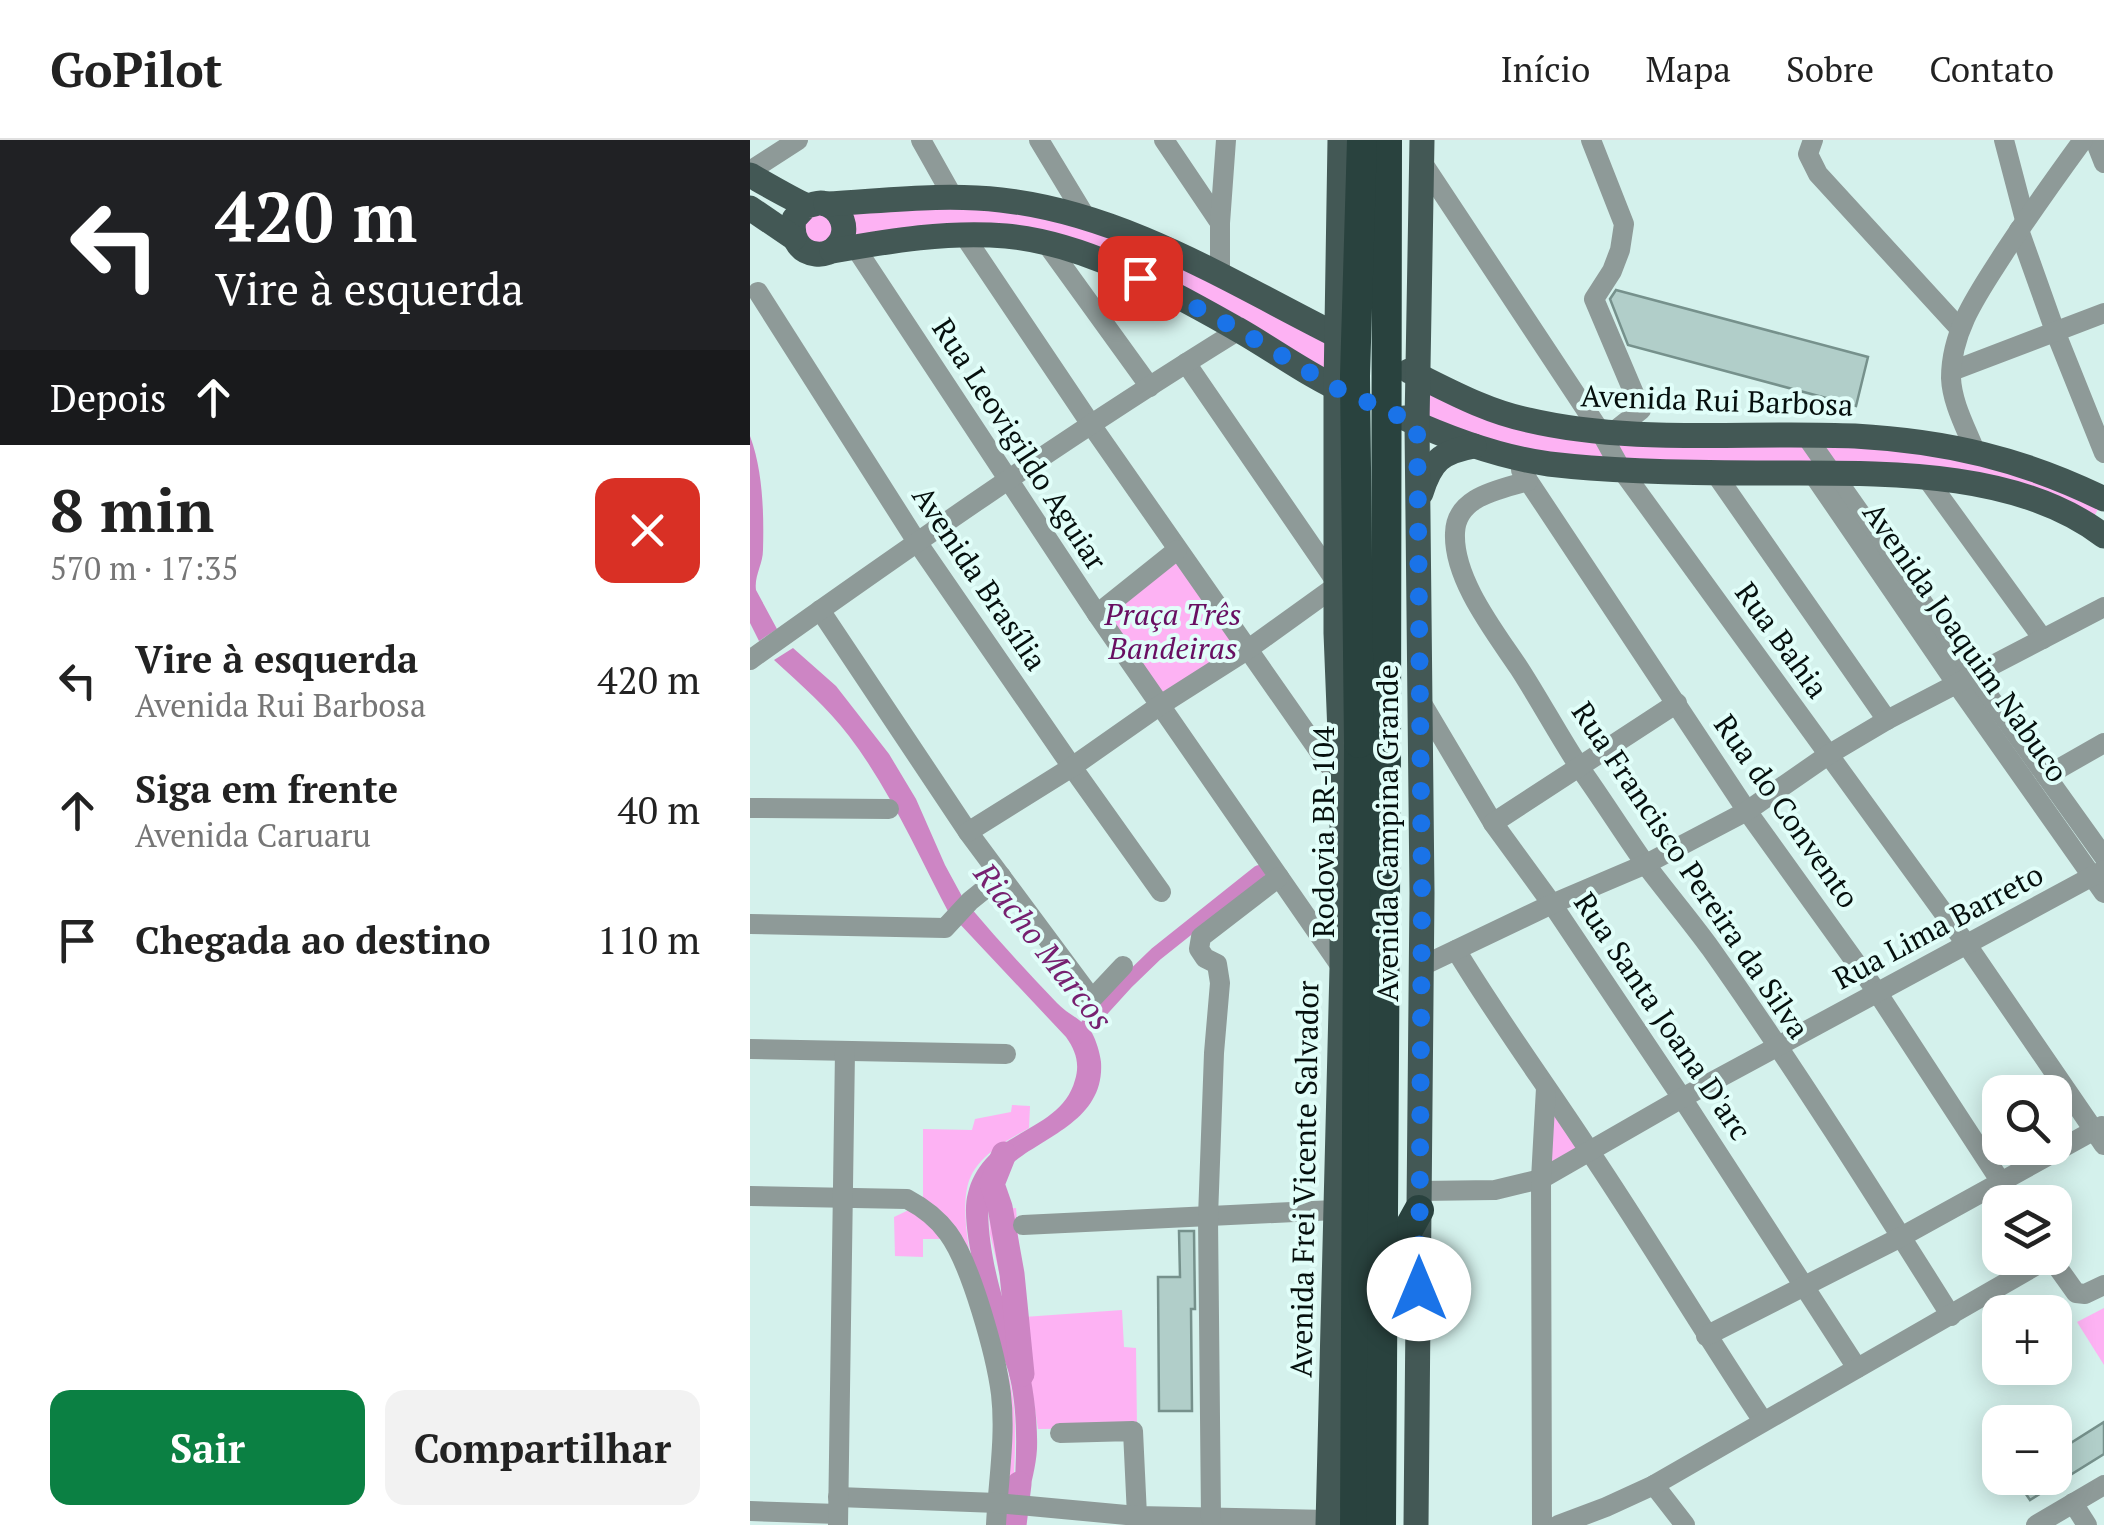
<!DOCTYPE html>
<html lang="pt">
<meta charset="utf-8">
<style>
:root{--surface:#fff;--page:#f2f2f2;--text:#222;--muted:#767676;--line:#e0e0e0;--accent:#0b8043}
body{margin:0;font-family:"PT Serif",serif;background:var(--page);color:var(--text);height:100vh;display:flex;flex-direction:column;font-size:38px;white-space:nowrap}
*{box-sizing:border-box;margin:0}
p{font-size:32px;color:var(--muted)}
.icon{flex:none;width:55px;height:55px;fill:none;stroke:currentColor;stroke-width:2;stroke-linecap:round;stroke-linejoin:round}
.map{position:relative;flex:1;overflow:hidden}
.sheet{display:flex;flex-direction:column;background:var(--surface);width:750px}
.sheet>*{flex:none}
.guide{background:#202124;color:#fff;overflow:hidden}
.buttons{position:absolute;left:1232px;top:935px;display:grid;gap:20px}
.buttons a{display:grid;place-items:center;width:90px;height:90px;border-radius:20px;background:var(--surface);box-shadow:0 5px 25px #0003;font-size:50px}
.pin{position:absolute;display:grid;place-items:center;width:85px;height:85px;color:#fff;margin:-42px;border-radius:20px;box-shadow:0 5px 15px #0006}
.me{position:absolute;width:110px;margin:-55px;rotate:0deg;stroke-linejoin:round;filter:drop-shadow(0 0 8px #0008)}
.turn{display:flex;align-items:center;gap:35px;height:210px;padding:0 50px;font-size:45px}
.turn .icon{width:130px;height:130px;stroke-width:2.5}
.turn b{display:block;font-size:70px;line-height:85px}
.then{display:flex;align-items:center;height:95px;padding:0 50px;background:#0003;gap:20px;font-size:38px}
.round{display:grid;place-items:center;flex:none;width:105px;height:105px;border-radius:20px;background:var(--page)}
.overview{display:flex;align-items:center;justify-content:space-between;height:170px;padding:0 50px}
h1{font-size:60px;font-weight:600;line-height:75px}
.cta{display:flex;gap:20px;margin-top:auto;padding:20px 50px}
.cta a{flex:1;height:115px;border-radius:20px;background:var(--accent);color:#fff;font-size:40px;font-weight:600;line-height:115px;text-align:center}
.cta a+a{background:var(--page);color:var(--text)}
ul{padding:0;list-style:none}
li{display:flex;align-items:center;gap:30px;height:130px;padding:0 50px}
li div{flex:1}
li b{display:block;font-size:38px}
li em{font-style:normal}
header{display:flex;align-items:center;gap:60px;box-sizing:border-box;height:140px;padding:0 50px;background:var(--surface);border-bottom:2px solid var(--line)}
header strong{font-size:48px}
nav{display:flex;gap:55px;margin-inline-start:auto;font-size:35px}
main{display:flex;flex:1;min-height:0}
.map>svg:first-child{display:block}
.green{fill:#fdb2f3}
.water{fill:#cd85c4}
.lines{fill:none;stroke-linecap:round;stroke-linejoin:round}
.canal{stroke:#cd85c4;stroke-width:14}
.river{stroke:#cd85c4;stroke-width:25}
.building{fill:#b1cec9;stroke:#76918c;stroke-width:2.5}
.minor{stroke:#8e9a98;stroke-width:20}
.major{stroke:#435855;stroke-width:25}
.highway{stroke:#29423e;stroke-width:30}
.highway-bridge{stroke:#29423e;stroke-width:30}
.route{stroke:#1a73e8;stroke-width:18;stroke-dasharray:0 32.4}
.labels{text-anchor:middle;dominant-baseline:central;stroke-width:8;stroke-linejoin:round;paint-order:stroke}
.street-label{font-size:30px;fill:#06100e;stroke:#e1fef9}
.park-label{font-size:30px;font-style:italic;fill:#680f62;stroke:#e1fef9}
.water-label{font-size:32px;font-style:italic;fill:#772170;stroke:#e1fef9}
</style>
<header>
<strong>GoPilot</strong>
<nav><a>Início</a><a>Mapa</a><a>Sobre</a><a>Contato</a></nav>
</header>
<main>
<section class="sheet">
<div class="guide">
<div class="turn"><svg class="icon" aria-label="left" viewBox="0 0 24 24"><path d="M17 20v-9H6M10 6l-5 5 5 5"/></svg><div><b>420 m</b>Vire à esquerda</div></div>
<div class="then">Depois<svg class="icon" aria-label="ahead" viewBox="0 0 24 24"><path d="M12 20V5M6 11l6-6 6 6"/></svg></div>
</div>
<div class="overview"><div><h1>8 min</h1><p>570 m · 17:35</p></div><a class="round" style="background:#d93025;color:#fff"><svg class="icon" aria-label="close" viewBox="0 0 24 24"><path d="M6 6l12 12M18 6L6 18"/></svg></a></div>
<ul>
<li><svg class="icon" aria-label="left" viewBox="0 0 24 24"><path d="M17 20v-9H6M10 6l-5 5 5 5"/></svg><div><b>Vire à esquerda</b><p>Avenida Rui Barbosa</p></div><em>420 m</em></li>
<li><svg class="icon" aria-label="ahead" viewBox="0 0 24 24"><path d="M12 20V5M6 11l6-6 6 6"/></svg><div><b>Siga em frente</b><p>Avenida Caruaru</p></div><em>40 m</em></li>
<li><svg class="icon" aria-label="arrive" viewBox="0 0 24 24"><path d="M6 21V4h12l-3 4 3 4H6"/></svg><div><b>Chegada ao destino</b></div><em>110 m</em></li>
</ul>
<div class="cta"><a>Sair</a><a>Compartilhar</a></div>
</section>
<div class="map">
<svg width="1354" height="1385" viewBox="0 0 1354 1385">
<rect width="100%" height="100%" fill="#d4f1ec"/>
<g class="green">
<polygon points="201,60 322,76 584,200 583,240 316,106 92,105 93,73"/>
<polygon points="69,65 91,91 65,112 46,80"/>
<path d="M671,249C728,279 789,299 854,304L865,326L794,319L671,284Z"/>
<polygon points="862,304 1057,306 1073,331 873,327"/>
<polygon points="1072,308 1114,308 1214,319 1351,363 1341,383 1289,358 1085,330"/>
<polygon points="424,415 495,504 408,559 359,479"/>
<polygon points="803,963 832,1009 797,1030"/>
<path d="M262,965L280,966L279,988C258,1000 232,1013 221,1036C204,1071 229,1159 242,1194C247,1209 255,1222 259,1237C269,1277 264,1319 263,1360L256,1359L260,1283L208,1099H173V1117L145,1116L144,1077L163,1068L173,1057V989L222,990L225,979L261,972Z"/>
<polygon points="266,1068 274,1177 372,1170 374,1207 386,1208 387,1288 288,1289 277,1217 260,1178 240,1094 239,1070"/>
<polygon points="1354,1168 1354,1225 1327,1182"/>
</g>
<g class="water">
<path d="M0,296C13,331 14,373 13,410C13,424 4,436 6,450L27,489L9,501L0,483Z"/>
<path d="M43,508L86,546L139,614L166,659L195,725L214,760L201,777C169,717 141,651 99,596C78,568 50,544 24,520Z"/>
<path d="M220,767C248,800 277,832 307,863C317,874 334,880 342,893C346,900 350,913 351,922C356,998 252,1001 240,1056C233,1086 249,1154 261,1183C265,1195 272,1206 276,1218C283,1243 288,1282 287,1309C286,1326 281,1344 277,1361L264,1360C266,1319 269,1278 260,1238C257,1223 249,1209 243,1195C232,1164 209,1083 218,1053C221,1040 227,1029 236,1019C262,990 314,982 325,940C330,924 326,911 316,897L207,781Z"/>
</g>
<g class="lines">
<polyline class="canal" points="327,897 376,843 406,814 509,732"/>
<g class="river">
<polyline points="254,1014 242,1044 250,1067 262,1134 272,1234"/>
<polyline points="264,1385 269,1344"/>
</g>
</g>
<g class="building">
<polygon points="866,150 1118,217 1106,266 878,205 860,159"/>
<polygon points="429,1091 444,1091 445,1169 441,1169 442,1271 409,1271 408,1137 430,1137"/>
<polygon points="1354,1282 1354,1314 1280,1360 1265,1338 1305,1338 1305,1313"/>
</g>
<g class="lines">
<g class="minor">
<polyline points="171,0 203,57"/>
<polyline points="289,0 335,76"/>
<polyline points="414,0 470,83"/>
<polyline points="841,0 874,84 870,110 862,131 844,159 891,270 863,292"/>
<polyline points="1063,0 1058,14 1068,34 1210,189"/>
<polyline points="1254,0 1275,80"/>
<polyline points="1345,0 1354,23"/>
<polyline points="672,22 850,291 871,329 1217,805 1354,1005"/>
<polyline points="0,31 48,0"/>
<polyline points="1269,90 1305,191 1354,313"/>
<polyline points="213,94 342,286 592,644"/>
<polyline points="296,103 400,247"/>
<polyline points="105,107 347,474 592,828"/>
<polyline points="470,136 470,83 476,0"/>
<polyline points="8,152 167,402 322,627 411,752"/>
<polyline points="436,223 587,443"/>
<polyline points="1202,231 1354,173"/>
<polyline points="1056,296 1223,534 1354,717"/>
<path d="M1225,311C1216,288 1202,263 1201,238C1201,190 1229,152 1254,113C1279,75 1306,37 1333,0"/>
<polyline points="771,330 997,671 1127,852 1264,1062"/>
<polyline points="965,333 1137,580"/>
<polyline points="1063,334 1206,543 1354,753"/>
<polyline points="1175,336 1293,499"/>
<path d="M778,341C749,350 706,356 705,393C703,439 745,492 769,528C791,562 810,598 832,631C854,662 874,694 896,725C917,753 940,780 961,809C1045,928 1123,1052 1201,1176"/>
<polyline points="70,470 218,692 342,859 373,826"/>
<polyline points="347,474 427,410"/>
<path d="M0,520C160,406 322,293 489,190"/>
<polyline points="670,560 743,683 802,764 932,958 1107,1228"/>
<polyline points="1296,636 1354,603"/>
<polyline points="0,668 139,669"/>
<polyline points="743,683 927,563"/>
<polyline points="218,692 322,627 409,566 497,510 586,446"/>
<polyline points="0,784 195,788 220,761 251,736"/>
<path d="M706,810C747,878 794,942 838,1009C898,1098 953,1191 1013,1281"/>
<polyline points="670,827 802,764 896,724 997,671 1078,615 1137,580 1354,467"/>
<polyline points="0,909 256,914"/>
<polyline points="670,1051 745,1050 791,1039 932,958 1354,730"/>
<path d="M0,1056L157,1059C174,1068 187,1078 198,1093C221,1124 246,1215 251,1254C256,1297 248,1342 246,1385"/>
<polyline points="273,1085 585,1070"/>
<polyline points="1301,1118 1326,1153 1335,1154 1354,1145"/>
<polyline points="956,1196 1151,1097 1352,986"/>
<polyline points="310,1293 383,1291 387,1376"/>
<polyline points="904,1345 935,1385"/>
<polyline points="88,1357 247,1363 387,1376 578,1380"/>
<polyline points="1323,1363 1337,1385"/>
<polyline points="0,1371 88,1374"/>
<polyline points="461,1378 458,1077 464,913 470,843 467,824 455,818 449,809 451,797 529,737"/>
<polyline points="88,1385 95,911"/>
<polyline points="792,1385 791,1039 796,948"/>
<polyline points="808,1385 856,1367 904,1345 1299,1118"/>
<polyline points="1286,1385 1354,1345"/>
</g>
<g class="major">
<path d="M0,35C9,40 50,64 57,65C62,66 67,62 72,63C92,67 101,91 87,106C82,112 74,115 66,114C47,112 41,95 44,79L57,65"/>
<path d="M76,64C134,61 193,53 251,60C378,74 488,147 600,202"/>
<polyline points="0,68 44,98"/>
<path d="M82,111C140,101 197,91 256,96C336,103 418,150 487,189C524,210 560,237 599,254"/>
<path d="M659,231C698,250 735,271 778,280C885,305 996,291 1105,296C1195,301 1273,319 1354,359"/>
<path d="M654,278C700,299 749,317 799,324C867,332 938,333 1006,333C1116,334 1261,325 1354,396"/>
<path d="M671,353C681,321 691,312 724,306"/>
<polyline points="578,1385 592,828 592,644 586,493 586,248 590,0"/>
<polyline points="666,1385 672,753 667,284 672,0"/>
</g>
<g class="highway">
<polyline points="634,1133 669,1070"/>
<polyline points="605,1385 609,603"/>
<polyline points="631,1385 636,602"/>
</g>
<g class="highway-bridge">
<polyline points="636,602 637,0"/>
<polyline points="609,603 605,236 612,0"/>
</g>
</g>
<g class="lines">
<polyline class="route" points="390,138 489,190 586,248 667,284 672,753 669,1149"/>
</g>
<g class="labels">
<g class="street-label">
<text transform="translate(967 260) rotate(2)">Avenida Rui Barbosa</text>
<text transform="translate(270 304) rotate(57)">Rua Leovigildo Aguiar</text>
<text transform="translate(230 438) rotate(56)">Avenida Brasília</text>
<text transform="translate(1032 500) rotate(54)">Rua Bahia</text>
<text transform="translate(1216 502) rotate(55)">Avenida Joaquim Nabuco</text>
<text transform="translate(1037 671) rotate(55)">Rua do Convento</text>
<text transform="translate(573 692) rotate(-90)">Rodovia BR-104</text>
<text transform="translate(637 693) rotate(-90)">Avenida Campina Grande</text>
<text transform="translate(941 730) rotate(56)">Rua Francisco Pereira da Silva</text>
<text transform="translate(1188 786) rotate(-28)">Rua Lima Barreto</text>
<text transform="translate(913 876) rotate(56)">Rua Santa Joana D'arc</text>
<text transform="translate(554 1039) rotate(-89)">Avenida Frei Vicente Salvador</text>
</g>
<g class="park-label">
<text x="423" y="474">Praça Três<tspan x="423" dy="34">Bandeiras</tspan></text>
</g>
<g class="water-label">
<text transform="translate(294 806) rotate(52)">Riacho Marcos</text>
</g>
</g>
</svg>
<div class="buttons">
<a><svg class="icon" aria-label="search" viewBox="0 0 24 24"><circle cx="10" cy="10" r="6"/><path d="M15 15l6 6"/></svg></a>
<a><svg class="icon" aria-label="layers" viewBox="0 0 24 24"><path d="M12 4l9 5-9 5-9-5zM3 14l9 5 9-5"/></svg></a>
<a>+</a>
<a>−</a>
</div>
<div class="pin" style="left:390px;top:138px;background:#d93025"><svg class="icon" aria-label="arrive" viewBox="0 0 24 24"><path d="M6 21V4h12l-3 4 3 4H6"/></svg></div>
<svg class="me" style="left:669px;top:1149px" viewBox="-20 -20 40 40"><circle r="19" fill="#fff"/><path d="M0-13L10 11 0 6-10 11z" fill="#1a73e8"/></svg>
</div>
</main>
